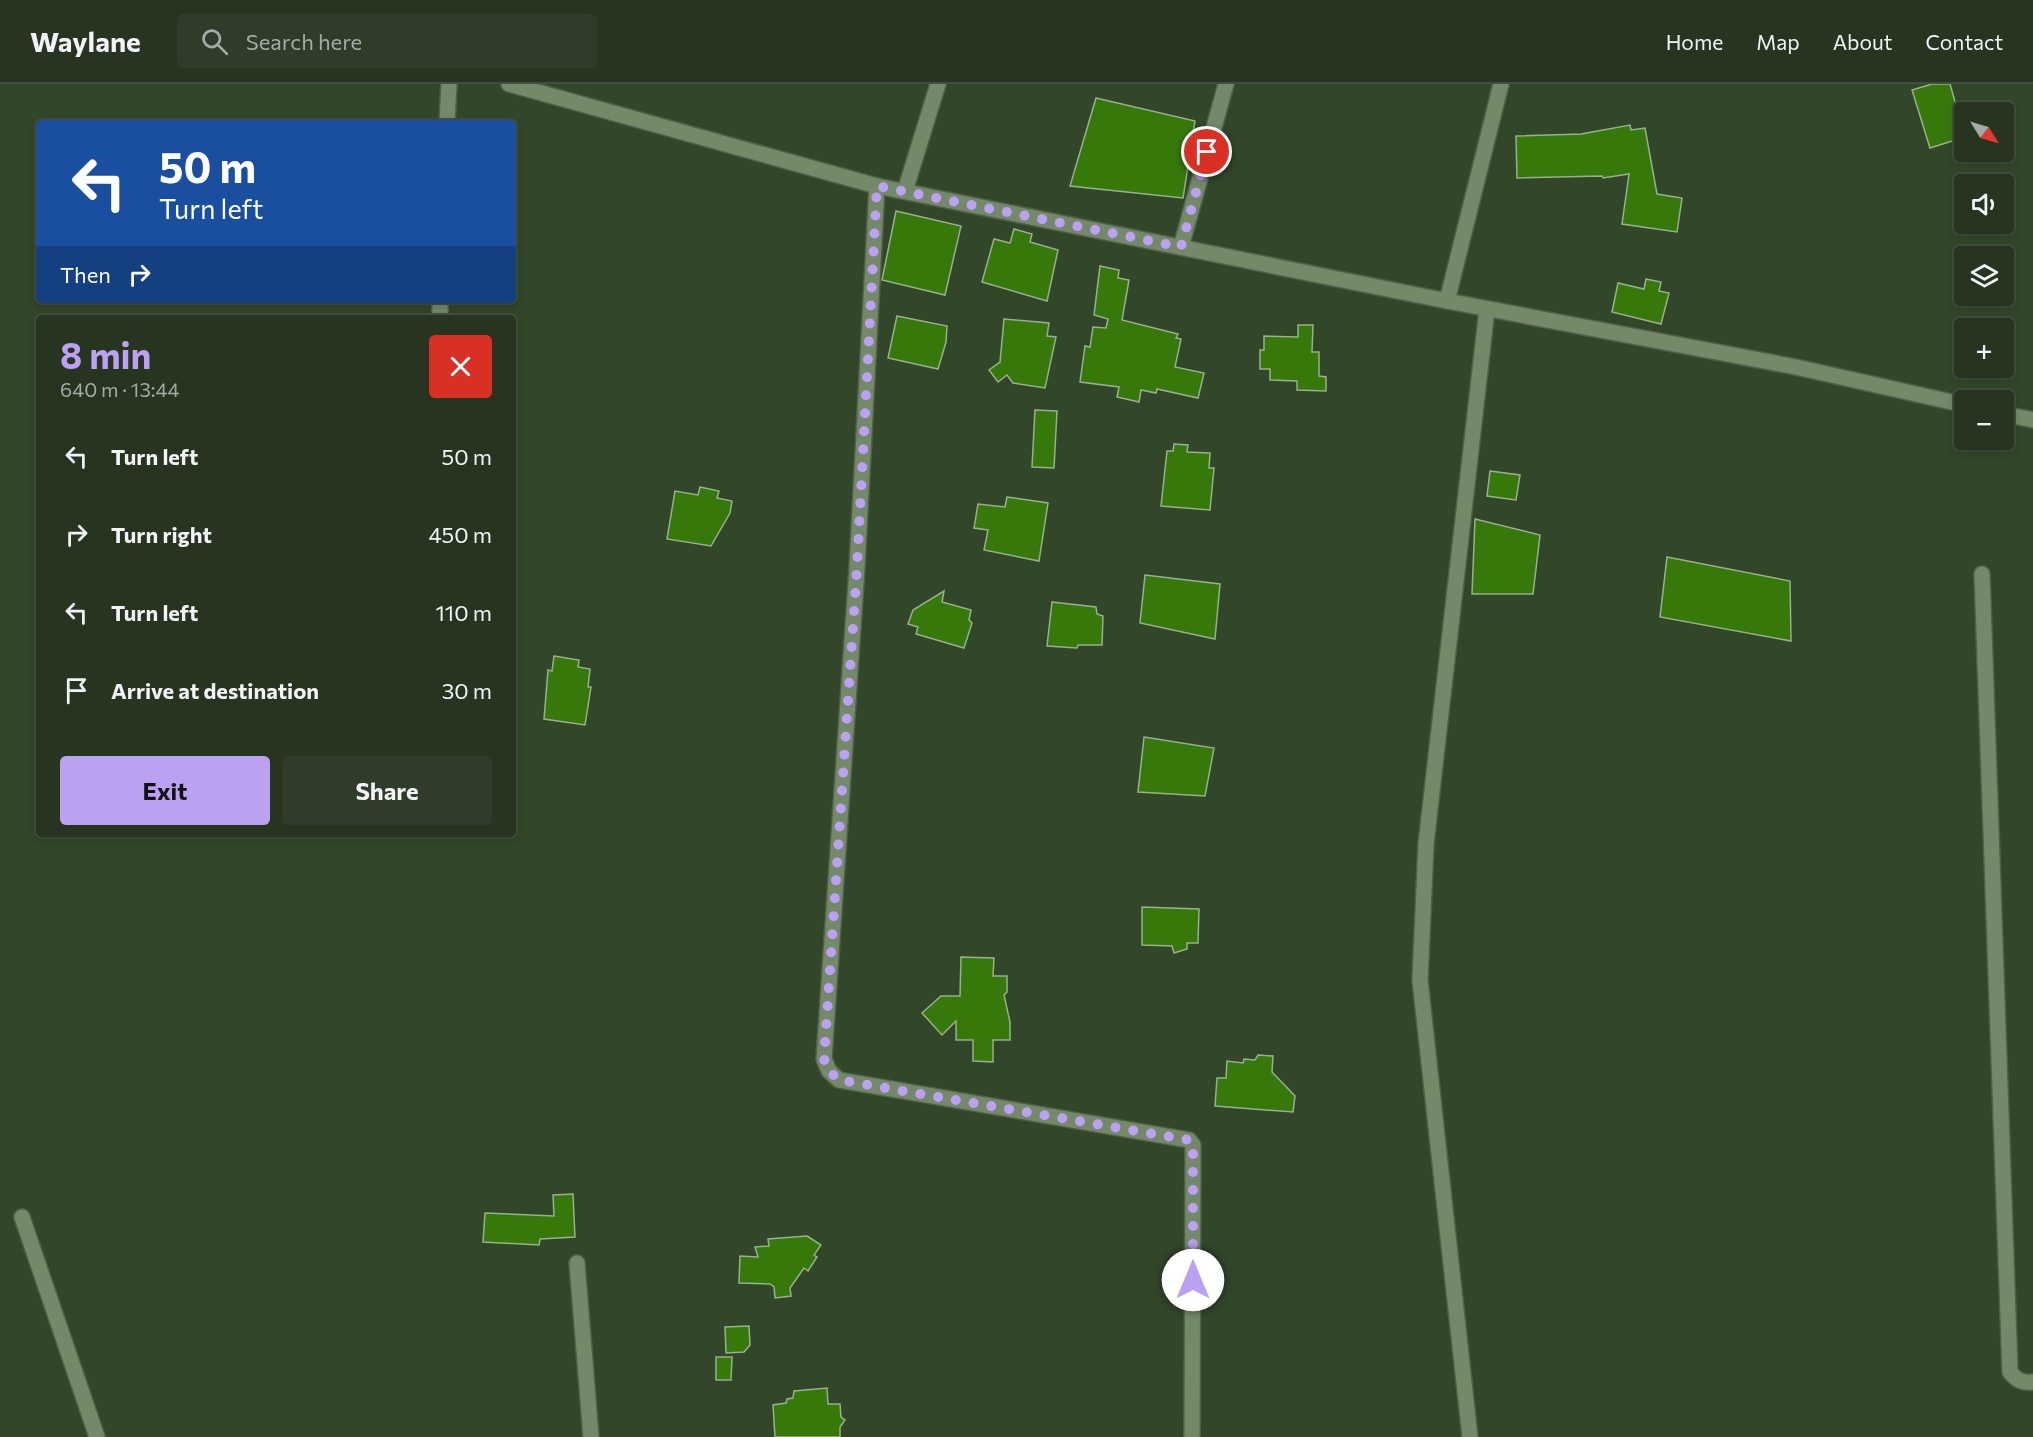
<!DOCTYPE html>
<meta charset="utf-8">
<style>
:root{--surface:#263420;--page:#2e3c29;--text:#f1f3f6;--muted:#a4aaa5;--line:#424f3e;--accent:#bca0f2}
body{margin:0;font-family:Commissioner,sans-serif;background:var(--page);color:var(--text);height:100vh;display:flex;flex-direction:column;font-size:22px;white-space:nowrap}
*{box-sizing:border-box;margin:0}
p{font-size:20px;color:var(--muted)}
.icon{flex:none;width:33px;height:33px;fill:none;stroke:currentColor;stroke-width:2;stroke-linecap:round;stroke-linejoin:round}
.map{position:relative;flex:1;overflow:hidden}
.details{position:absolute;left:36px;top:231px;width:480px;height:522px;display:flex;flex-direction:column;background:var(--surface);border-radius:6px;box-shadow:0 3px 9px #0003,0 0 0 2px var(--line)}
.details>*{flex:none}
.guide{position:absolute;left:36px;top:36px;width:480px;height:183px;border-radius:6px;box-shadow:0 3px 9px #0003,0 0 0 2px var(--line);background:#1a4fa0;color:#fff;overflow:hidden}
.needle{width:39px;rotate:127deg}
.tools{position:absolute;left:1954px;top:18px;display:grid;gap:12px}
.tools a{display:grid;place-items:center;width:60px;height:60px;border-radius:6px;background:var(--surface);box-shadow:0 3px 9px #0003,0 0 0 2px var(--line);font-size:30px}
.pin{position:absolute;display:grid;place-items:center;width:51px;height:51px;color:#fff;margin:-26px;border:3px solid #fff;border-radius:50%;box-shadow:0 2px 6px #0007}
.me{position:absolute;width:66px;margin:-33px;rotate:0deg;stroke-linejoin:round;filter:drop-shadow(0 0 4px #0008)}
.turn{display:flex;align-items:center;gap:21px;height:126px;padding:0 24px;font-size:27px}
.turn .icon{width:78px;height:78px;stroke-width:2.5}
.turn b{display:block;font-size:42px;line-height:51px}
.then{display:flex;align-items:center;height:57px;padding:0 24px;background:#0003;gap:12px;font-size:22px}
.round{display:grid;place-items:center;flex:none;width:63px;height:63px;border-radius:6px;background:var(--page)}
.overview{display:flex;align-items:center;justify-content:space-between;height:102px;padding:0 24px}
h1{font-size:36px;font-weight:700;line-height:45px;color:var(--accent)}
.primary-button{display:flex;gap:12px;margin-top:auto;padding:12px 24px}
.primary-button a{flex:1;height:69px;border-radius:6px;background:var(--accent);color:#111;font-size:24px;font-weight:700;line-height:69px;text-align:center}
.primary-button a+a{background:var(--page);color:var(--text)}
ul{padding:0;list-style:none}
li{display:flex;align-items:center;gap:18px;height:78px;padding:0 24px}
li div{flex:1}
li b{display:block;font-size:22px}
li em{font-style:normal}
header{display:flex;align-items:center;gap:36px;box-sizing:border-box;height:84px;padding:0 30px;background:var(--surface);border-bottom:2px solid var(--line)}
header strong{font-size:28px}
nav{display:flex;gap:33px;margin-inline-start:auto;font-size:21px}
.search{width:420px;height:54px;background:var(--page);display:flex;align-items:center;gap:15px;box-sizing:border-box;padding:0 21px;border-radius:6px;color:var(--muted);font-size:22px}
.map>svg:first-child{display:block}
.building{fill:#36790a;stroke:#98b08f;stroke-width:1.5}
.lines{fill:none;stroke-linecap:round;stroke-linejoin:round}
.minor-casing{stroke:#506048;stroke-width:18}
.minor{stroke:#73896a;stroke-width:15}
.route{stroke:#bca0f2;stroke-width:10;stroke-dasharray:0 18}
</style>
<header>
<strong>Waylane</strong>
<div class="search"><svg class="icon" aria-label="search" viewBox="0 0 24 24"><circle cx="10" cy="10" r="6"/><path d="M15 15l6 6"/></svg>Search here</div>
<nav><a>Home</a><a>Map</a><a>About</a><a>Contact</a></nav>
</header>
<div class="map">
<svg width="2033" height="1353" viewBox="0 0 2033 1353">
<rect width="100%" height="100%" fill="#32462a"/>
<g class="building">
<polygon points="1932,0 1950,0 1965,53 1930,64 1912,6"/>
<polygon points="1096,14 1195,37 1183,114 1070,102"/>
<polygon points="1630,41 1631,46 1645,44 1657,110 1682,114 1677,148 1622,140 1629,90 1603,94 1602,92 1517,94 1516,52 1581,50"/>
<polygon points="896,127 961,142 945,211 882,196"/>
<polygon points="1014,145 1032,150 1030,158 1058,166 1047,217 982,198 994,155 1010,159"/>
<polygon points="1100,182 1119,186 1118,194 1129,196 1122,236 1178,250 1176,254 1181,255 1175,283 1204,289 1198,314 1157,305 1156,309 1141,306 1139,318 1117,313 1119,303 1080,298 1085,262 1090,263 1093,243 1106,244 1108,235 1094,231"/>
<polygon points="1646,195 1661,198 1659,207 1669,209 1661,240 1612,228 1618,199 1644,205"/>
<polygon points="897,232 947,242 946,258 938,285 888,274"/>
<polygon points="1004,235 1049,239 1047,252 1056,253 1045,304 1013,299 1007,291 998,298 989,286 1000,278"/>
<polygon points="1298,241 1313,241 1312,268 1319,268 1319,292 1326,293 1326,307 1297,306 1297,297 1270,296 1270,285 1260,285 1260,266 1264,266 1264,252 1298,253"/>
<polygon points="1035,326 1057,327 1054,384 1032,383"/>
<polygon points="1174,360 1188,361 1187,368 1210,369 1209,384 1214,384 1210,426 1161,422 1167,367 1173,367"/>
<polygon points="1490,387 1520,391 1516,416 1487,412"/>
<polygon points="700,403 719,407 717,414 732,417 730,429 711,462 667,455 675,407 698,411"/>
<polygon points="1007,413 1048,419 1039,477 984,466 988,446 974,444 978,420 1005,423"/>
<polygon points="1475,435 1540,451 1533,510 1472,510"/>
<polygon points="1667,473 1790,497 1791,557 1660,533"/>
<polygon points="1145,491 1220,500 1215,555 1140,539"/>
<polygon points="944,507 942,518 971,526 969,536 972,539 964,564 916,550 918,543 908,540 913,526"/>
<polygon points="1052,518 1096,523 1097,530 1103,532 1102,561 1078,561 1077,564 1047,562"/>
<polygon points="554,572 579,576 578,583 590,585 588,603 591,603 585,641 544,635 548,586 552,587"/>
<polygon points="1144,653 1214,664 1205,712 1138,708"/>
<polygon points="1142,823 1199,825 1198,859 1187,859 1187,865 1174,869 1172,862 1142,861"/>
<polygon points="961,873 994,874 993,892 1007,892 1007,908 1004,911 1010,938 1010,956 993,956 993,978 973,977 973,956 956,956 956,937 942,951 922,929 941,912 960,912"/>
<polygon points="1258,971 1273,972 1272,988 1295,1012 1293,1028 1215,1022 1217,994 1226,994 1227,977 1243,979 1244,975 1255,976"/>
<polygon points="573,1110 575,1153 540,1155 539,1161 483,1158 485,1129 554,1132 553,1111"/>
<polygon points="807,1152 821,1161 814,1171 817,1173 808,1187 804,1184 790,1204 791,1212 775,1214 774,1203 770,1200 739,1199 740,1172 758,1173 755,1163 769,1162 768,1155"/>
<polygon points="749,1242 750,1261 744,1268 726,1269 725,1243"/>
<polygon points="716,1273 732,1273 731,1296 716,1296"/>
<polygon points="827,1304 828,1320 840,1320 841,1333 845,1336 840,1343 840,1353 775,1353 773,1321 786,1319 787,1315 793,1314 794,1307"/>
</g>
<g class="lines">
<defs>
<g id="minor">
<polyline points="509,0 877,102 1447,217 1796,283 1965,321"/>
<polyline points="447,39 449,0"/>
<polyline points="877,102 857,483 824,975 829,987 839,996 1189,1056 1193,1061 1192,1353"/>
<polyline points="905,107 938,0"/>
<polyline points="1181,163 1226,0"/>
<polyline points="1447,217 1501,0"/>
<polyline points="440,234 440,216"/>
<polyline points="2004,330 2033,336"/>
<path d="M1982,490L2010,1288C2017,1297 2023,1299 2033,1298"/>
<polyline points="22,1133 97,1353"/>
<polyline points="577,1179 591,1353"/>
<polyline points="1470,1353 1420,896 1426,760 1487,225"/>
</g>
</defs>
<use href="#minor" class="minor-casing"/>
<use href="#minor" class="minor"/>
</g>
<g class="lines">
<polyline class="route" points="1193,1196 1193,1061 1189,1056 839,996 829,987 824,975 857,483 877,102 1181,163 1207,68"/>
</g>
</svg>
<div class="tools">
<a><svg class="needle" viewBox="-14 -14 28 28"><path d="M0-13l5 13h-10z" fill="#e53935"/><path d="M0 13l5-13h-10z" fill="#a4aaa5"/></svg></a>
<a><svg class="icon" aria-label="sound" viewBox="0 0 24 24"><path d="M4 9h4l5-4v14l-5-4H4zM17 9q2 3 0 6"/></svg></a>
<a><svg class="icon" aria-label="layers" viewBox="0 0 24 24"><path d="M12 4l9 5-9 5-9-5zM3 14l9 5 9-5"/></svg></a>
<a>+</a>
<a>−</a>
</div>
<div class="pin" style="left:1207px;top:68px;background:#d93025"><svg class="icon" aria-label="arrive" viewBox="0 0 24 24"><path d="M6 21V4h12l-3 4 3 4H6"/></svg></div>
<svg class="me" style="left:1193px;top:1196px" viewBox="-20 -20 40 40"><circle r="19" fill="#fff"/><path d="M0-13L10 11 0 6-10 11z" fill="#bca0f2"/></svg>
<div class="guide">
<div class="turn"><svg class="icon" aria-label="left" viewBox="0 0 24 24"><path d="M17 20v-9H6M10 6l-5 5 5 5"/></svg><div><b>50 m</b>Turn left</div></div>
<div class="then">Then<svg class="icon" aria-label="right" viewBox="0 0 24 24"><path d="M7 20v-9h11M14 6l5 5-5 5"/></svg></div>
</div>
<section class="details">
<div class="overview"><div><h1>8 min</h1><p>640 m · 13:44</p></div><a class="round" style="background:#d93025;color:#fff"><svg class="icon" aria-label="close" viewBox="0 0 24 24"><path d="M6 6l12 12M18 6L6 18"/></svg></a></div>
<ul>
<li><svg class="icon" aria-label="left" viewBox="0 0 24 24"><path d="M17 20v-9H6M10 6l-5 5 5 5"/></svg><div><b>Turn left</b></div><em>50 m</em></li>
<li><svg class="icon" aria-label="right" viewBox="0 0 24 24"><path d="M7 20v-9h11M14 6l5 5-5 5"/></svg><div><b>Turn right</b></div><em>450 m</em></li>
<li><svg class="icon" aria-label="left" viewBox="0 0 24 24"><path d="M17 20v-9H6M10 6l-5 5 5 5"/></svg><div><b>Turn left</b></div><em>110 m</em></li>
<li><svg class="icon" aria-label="arrive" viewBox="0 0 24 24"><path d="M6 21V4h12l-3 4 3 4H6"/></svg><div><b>Arrive at destination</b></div><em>30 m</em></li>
</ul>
<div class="primary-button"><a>Exit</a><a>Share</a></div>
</section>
</div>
